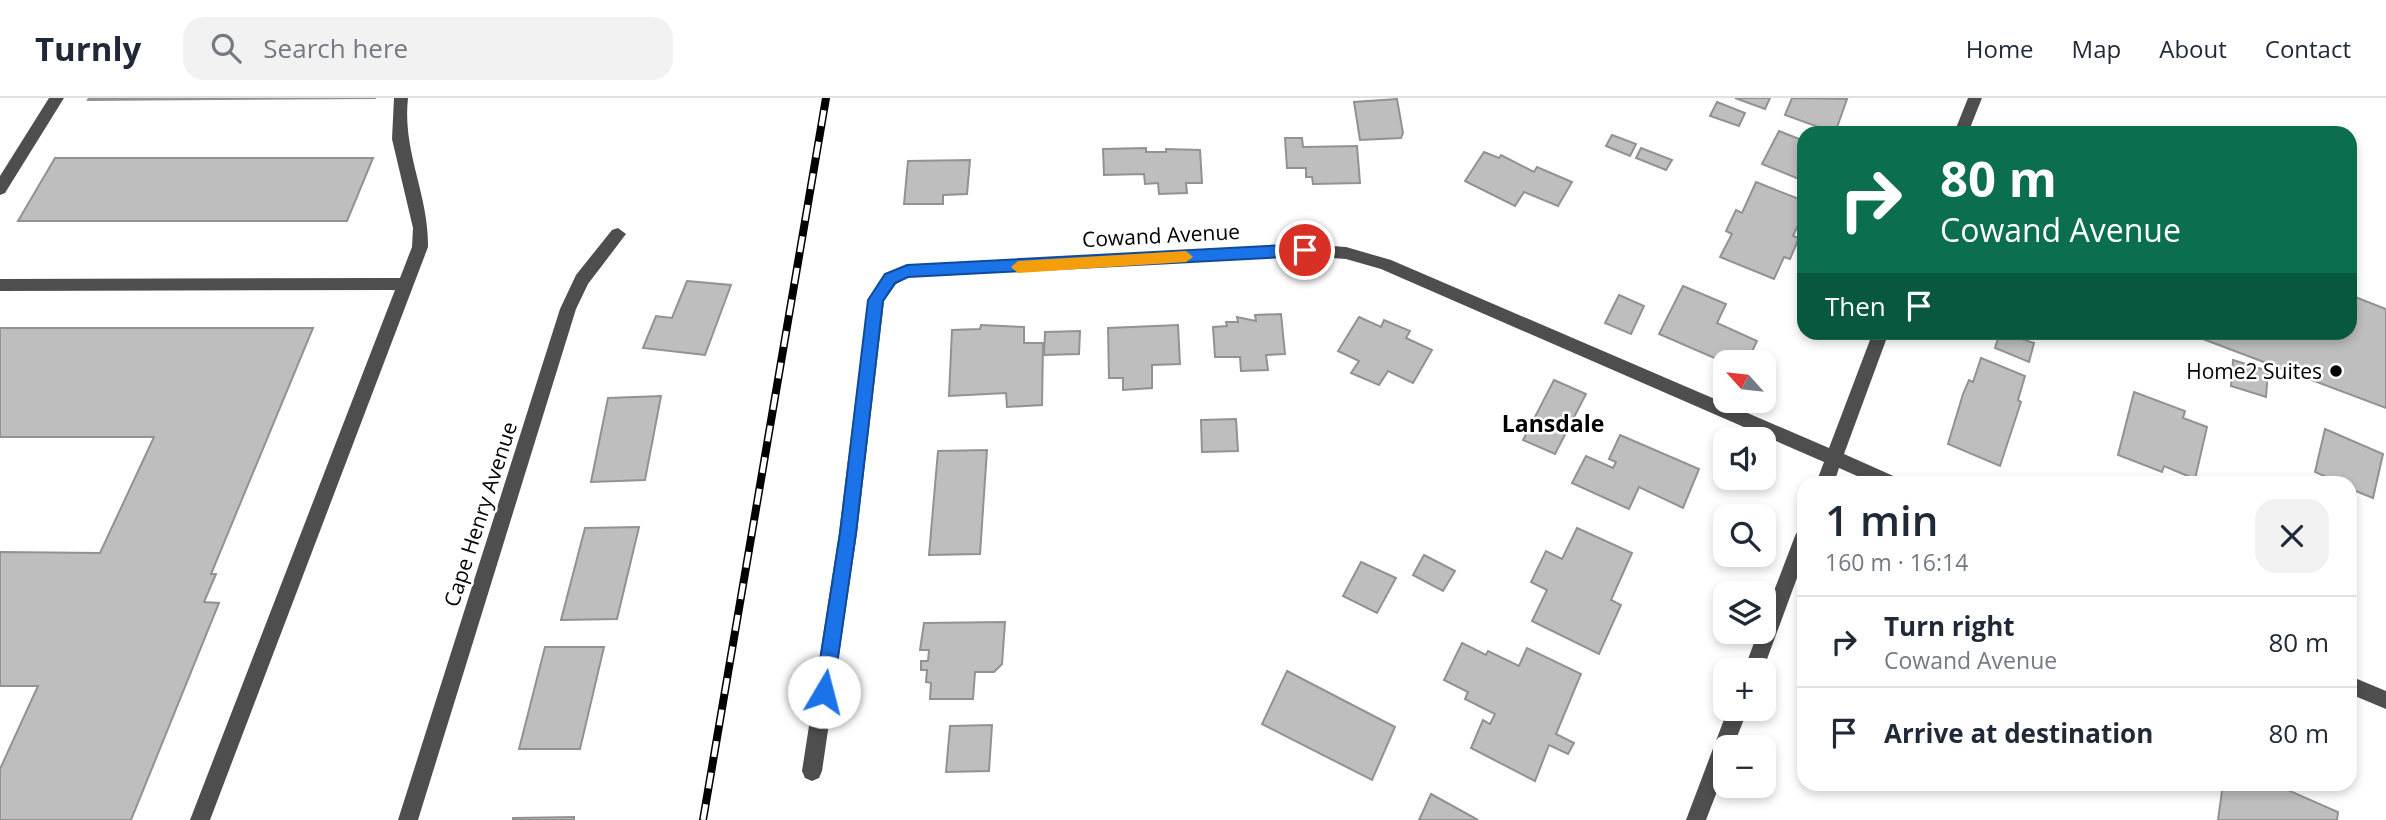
<!DOCTYPE html>
<meta charset="utf-8">
<style>
:root{--surface:#fff;--page:#f2f2f3;--text:#1f2937;--muted:#747a83;--line:#e0e1e3}
body{margin:0;font-family:"Open Sans",sans-serif;background:var(--page);color:var(--text);height:100vh;display:flex;flex-direction:column;font-size:26px;white-space:nowrap}
*{box-sizing:border-box;margin:0}
p{font-size:23px;color:var(--muted)}
.icon{flex:none;width:38px;height:38px;fill:none;stroke:currentColor;stroke-width:2;stroke-linecap:round;stroke-linejoin:round}
.map{position:relative;flex:1;overflow:hidden}
.sheet{position:absolute;left:1797px;top:378px;width:560px;height:315px;display:flex;flex-direction:column;background:var(--surface);border-radius:21px;box-shadow:0 4px 10px #0003}
.sheet>*{flex:none}
.top-card{position:absolute;left:1797px;top:28px;width:560px;height:214px;border-radius:21px;box-shadow:0 4px 10px #0003;background:#0b6e4f;color:#fff;overflow:hidden}
.needle{width:46px;rotate:297deg}
.buttons{position:absolute;left:1713px;top:252px;display:grid;gap:14px}
.buttons a{display:grid;place-items:center;width:63px;height:63px;border-radius:14px;background:var(--surface);box-shadow:0 4px 10px #0003;font-size:35px}
.pin{position:absolute;display:grid;place-items:center;width:60px;height:60px;color:#fff;margin:-30px;border:4px solid #fff;border-radius:50%;box-shadow:0 2px 7px #0007}
.me{position:absolute;width:77px;margin:-38px;rotate:8deg;stroke-linejoin:round;filter:drop-shadow(0 0 5px #0008)}
.turn{display:flex;align-items:center;gap:24px;height:147px;padding:0 28px;font-size:32px}
.turn .icon{width:91px;height:91px;stroke-width:2.5}
.turn b{display:block;font-size:49px;line-height:60px}
.then{display:flex;align-items:center;height:66px;padding:0 28px;background:#0003;gap:14px;font-size:26px}
.round{display:grid;place-items:center;flex:none;width:74px;height:74px;border-radius:21px;background:var(--page)}
.head{display:flex;align-items:center;justify-content:space-between;height:119px;padding:0 28px}
h1{font-size:42px;font-weight:600;line-height:52px}
ul{padding:0;list-style:none}
li{display:flex;align-items:center;gap:21px;height:91px;padding:0 28px;border-top:2px solid var(--line)}
li div{flex:1}
li b{display:block;font-size:26px}
li em{font-style:normal}
header{display:flex;align-items:center;gap:42px;box-sizing:border-box;height:98px;padding:0 35px;background:var(--surface);border-bottom:2px solid var(--line)}
header strong{font-size:33px}
nav{display:flex;gap:38px;margin-inline-start:auto;font-size:24px}
.search{width:490px;height:63px;background:var(--page);display:flex;align-items:center;gap:18px;box-sizing:border-box;padding:0 24px;border-radius:21px;color:var(--muted);font-size:26px}
.map>svg:first-child{display:block}
.building{fill:#bebebe;stroke:#929292;stroke-width:2}
.lines{fill:none;stroke-linecap:round;stroke-linejoin:round}
.minor{fill:#4e4e4e;fill-rule:evenodd}
.rail-casing{stroke:#000;stroke-width:8}
.rail{stroke:#fff;stroke-width:5;stroke-dasharray:16;stroke-linecap:butt}
.route{fill:#1a73e8;stroke:#114b97;stroke-width:2}
.slow{fill:#f59e0b}
.poi-dot{fill:#000;stroke:#fff;stroke-width:2.5}
.labels{text-anchor:middle;dominant-baseline:central;stroke-width:5;stroke-linejoin:round;paint-order:stroke}
.street-label{font-size:21px;fill:#000;stroke:#fff}
.poi-label{font-size:21px;fill:#000;stroke:#fff;text-anchor:end}
.neighbourhood-label{font-size:23px;font-weight:bold;fill:#000;stroke:#fff}
</style>
<header>
<strong>Turnly</strong>
<div class="search"><svg class="icon" aria-label="search" viewBox="0 0 24 24"><circle cx="10" cy="10" r="6"/><path d="M15 15l6 6"/></svg>Search here</div>
<nav><a>Home</a><a>Map</a><a>About</a><a>Contact</a></nav>
</header>
<div class="map">
<svg width="2386" height="722" viewBox="0 0 2386 722">
<rect width="100%" height="100%" fill="#fff"/>
<g class="building">
<polygon points="89,0 376,0 88,2"/>
<polygon points="1735,0 1770,0 1765,11"/>
<polygon points="1792,0 1847,1 1835,35 1785,17"/>
<polygon points="1397,1 1403,35 1401,40 1360,42 1354,4"/>
<polygon points="1717,4 1745,15 1739,28 1710,18"/>
<polygon points="1779,33 1804,43 1804,83 1762,66"/>
<polygon points="1612,37 1636,46 1630,58 1606,48"/>
<polygon points="1285,40 1302,40 1303,49 1357,48 1360,85 1313,86 1312,79 1306,79 1306,70 1287,70"/>
<polygon points="1146,50 1146,54 1166,54 1166,51 1200,52 1202,85 1186,85 1187,95 1159,96 1158,85 1145,86 1144,76 1104,77 1103,51"/>
<polygon points="1641,50 1672,62 1666,72 1636,60"/>
<polygon points="1484,54 1499,60 1501,57 1534,74 1537,69 1572,84 1558,108 1524,94 1515,108 1465,83"/>
<polygon points="55,60 373,60 347,123 18,123"/>
<polygon points="970,62 967,96 943,97 943,106 904,106 908,63"/>
<polygon points="1756,84 1804,103 1804,114 1793,138 1799,140 1790,161 1784,159 1774,181 1720,159 1732,136 1726,133 1736,112 1742,115"/>
<polygon points="687,183 731,187 705,257 643,250 656,218 672,220"/>
<polygon points="1683,188 1726,206 1717,225 1757,243 1747,264 1737,260 1735,264 1726,265 1659,236"/>
<polygon points="1619,197 1644,208 1631,236 1605,225"/>
<polygon points="2350,197 2386,211 2386,310 2187,235 2350,234"/>
<polygon points="1281,216 1285,256 1266,257 1268,272 1241,273 1240,259 1215,259 1213,229 1227,228 1226,224 1238,224 1237,219 1256,223 1255,217"/>
<polygon points="1359,219 1381,229 1384,222 1410,233 1406,240 1432,252 1413,285 1388,273 1379,287 1351,275 1359,263 1338,253"/>
<polygon points="981,227 1024,229 1024,245 1043,245 1042,307 1007,309 1006,295 949,298 952,232 980,231"/>
<polygon points="1178,227 1180,266 1152,267 1152,290 1123,292 1123,280 1109,280 1108,230"/>
<polygon points="0,230 313,230 211,476 216,476 204,504 219,505 131,722 0,722 0,671 38,588 0,588 0,454 100,455 154,339 0,339"/>
<polygon points="1080,233 1079,256 1044,257 1045,234"/>
<polygon points="2000,234 2034,245 2029,264 1995,250"/>
<polygon points="1981,260 2025,278 2018,302 2021,304 2000,368 1948,346 1963,296 1969,282 1973,284"/>
<polygon points="2233,262 2268,273 2266,299 2231,288"/>
<polygon points="1554,282 1586,296 1555,356 1523,342"/>
<polygon points="2134,294 2185,313 2183,320 2207,329 2195,381 2164,368 2162,374 2118,357"/>
<polygon points="661,298 645,382 591,384 608,300"/>
<polygon points="1236,321 1238,353 1202,354 1201,322"/>
<polygon points="2325,331 2383,356 2373,400 2356,393 2353,406 2350,405 2350,385 2328,385 2329,380 2315,374"/>
<polygon points="1620,337 1699,371 1683,410 1639,389 1629,411 1572,385 1586,358 1613,370 1616,364 1609,361"/>
<polygon points="987,352 980,456 929,457 938,353"/>
<polygon points="639,429 617,521 561,522 585,430"/>
<polygon points="1577,430 1632,455 1611,502 1621,507 1599,556 1532,523 1547,492 1531,484 1546,453 1562,461"/>
<polygon points="1424,457 1455,473 1443,493 1413,477"/>
<polygon points="1361,464 1396,480 1377,515 1343,498"/>
<polygon points="1005,524 1002,566 994,574 975,574 973,601 930,601 931,585 926,584 927,572 921,572 921,563 928,563 929,552 920,552 924,525"/>
<polygon points="1462,545 1486,557 1488,553 1519,568 1527,550 1581,576 1556,636 1574,645 1568,656 1549,647 1535,683 1471,650 1483,622 1490,626 1495,616 1465,601 1468,594 1444,582"/>
<polygon points="545,549 604,549 580,651 519,651"/>
<polygon points="1287,573 1395,629 1372,682 1262,626"/>
<polygon points="992,627 989,673 946,674 950,628"/>
<polygon points="2223,686 2274,686 2338,714 2337,722 2218,722"/>
<polygon points="1431,696 1478,722 1419,722"/>
<polygon points="574,719 574,722 513,722 513,720"/>
</g>
<g class="lines">
<g class="minor">
<polygon points="49,0 64,0 5,95 0,97 0,78"/>
<path d="M394,0H408C402,54 429,96 428,149L210,722H190L395,192L0,193V181L400,180L412,149L413,130L392,41Z"/>
<polygon points="1968,0 1982,0 1968,35 1954,35"/>
<polygon points="618,130 626,136 588,186 576,211 418,722 398,722 560,211 576,177 612,132"/>
<polygon points="1305,146 1346,149 1391,162 1829,350 1873,234 1889,234 1844,356 1898,380 1901,385 1873,385 1839,370 1834,385 1816,385 1824,364 1381,171 1346,161 1305,158 909,179 896,186 884,203 857,435 822,673 819,680 812,683 805,680 802,673 839,435 868,202 884,176 907,167"/>
<polygon points="1804,430 1804,461 1763,572 1744,572 1758,534 1764,534 1764,519 1795,438 1798,432"/>
<polygon points="2350,578 2386,593 2386,611 2350,596"/>
<polygon points="1728,611 1748,611 1733,649 1726,649 1726,670 1706,722 1686,722"/>
</g>
<defs>
<polyline id="rail" points="703,722 826,0"/>
</defs>
<use href="#rail" class="rail-casing"/>
<use href="#rail" class="rail"/>
</g>
<polygon class="route" points="1305,146 1312,152 1305,158 908,179 895,185 883,203 856,435 833,594 830,600 824,602 818,600 815,594 840,435 868,202 885,176 907,167"/>
<polygon class="slow" points="1186,153 1193,159 1186,164 1018,175 1011,169 1018,163"/>
<circle class="poi-dot" cx="2336" cy="273" r="7"/>
<g class="labels">
<g class="street-label">
<text transform="translate(1161 137) rotate(-3)">Cowand Avenue</text>
<text transform="translate(480 416) rotate(-72)">Cape Henry Avenue</text>
</g>
<g class="poi-label">
<text x="2322" y="273">Home2 Suites</text>
</g>
<g class="neighbourhood-label">
<text x="1553" y="325">Lansdale</text>
</g>
</g>
</svg>
<div class="buttons">
<a><svg class="needle" viewBox="-14 -14 28 28"><path d="M0-13l5 13h-10z" fill="#e53935"/><path d="M0 13l5-13h-10z" fill="#747a83"/></svg></a>
<a><svg class="icon" aria-label="sound" viewBox="0 0 24 24"><path d="M4 9h4l5-4v14l-5-4H4zM17 9q2 3 0 6"/></svg></a>
<a><svg class="icon" aria-label="search" viewBox="0 0 24 24"><circle cx="10" cy="10" r="6"/><path d="M15 15l6 6"/></svg></a>
<a><svg class="icon" aria-label="layers" viewBox="0 0 24 24"><path d="M12 4l9 5-9 5-9-5zM3 14l9 5 9-5"/></svg></a>
<a>+</a>
<a>−</a>
</div>
<div class="pin" style="left:1305px;top:152px;background:#d93025"><svg class="icon" aria-label="arrive" viewBox="0 0 24 24"><path d="M6 21V4h12l-3 4 3 4H6"/></svg></div>
<svg class="me" style="left:824px;top:594px" viewBox="-20 -20 40 40"><circle r="19" fill="#fff"/><path d="M0-13L10 11 0 6-10 11z" fill="#1a73e8"/></svg>
<div class="top-card">
<div class="turn"><svg class="icon" aria-label="right" viewBox="0 0 24 24"><path d="M7 20v-9h11M14 6l5 5-5 5"/></svg><div><b>80 m</b>Cowand Avenue</div></div>
<div class="then">Then<svg class="icon" aria-label="arrive" viewBox="0 0 24 24"><path d="M6 21V4h12l-3 4 3 4H6"/></svg></div>
</div>
<section class="sheet">
<div class="head"><div><h1>1 min</h1><p>160 m · 16:14</p></div><a class="round"><svg class="icon" aria-label="close" viewBox="0 0 24 24"><path d="M6 6l12 12M18 6L6 18"/></svg></a></div>
<ul>
<li><svg class="icon" aria-label="right" viewBox="0 0 24 24"><path d="M7 20v-9h11M14 6l5 5-5 5"/></svg><div><b>Turn right</b><p>Cowand Avenue</p></div><em>80 m</em></li>
<li><svg class="icon" aria-label="arrive" viewBox="0 0 24 24"><path d="M6 21V4h12l-3 4 3 4H6"/></svg><div><b>Arrive at destination</b></div><em>80 m</em></li>
</ul>
</section>
</div>
